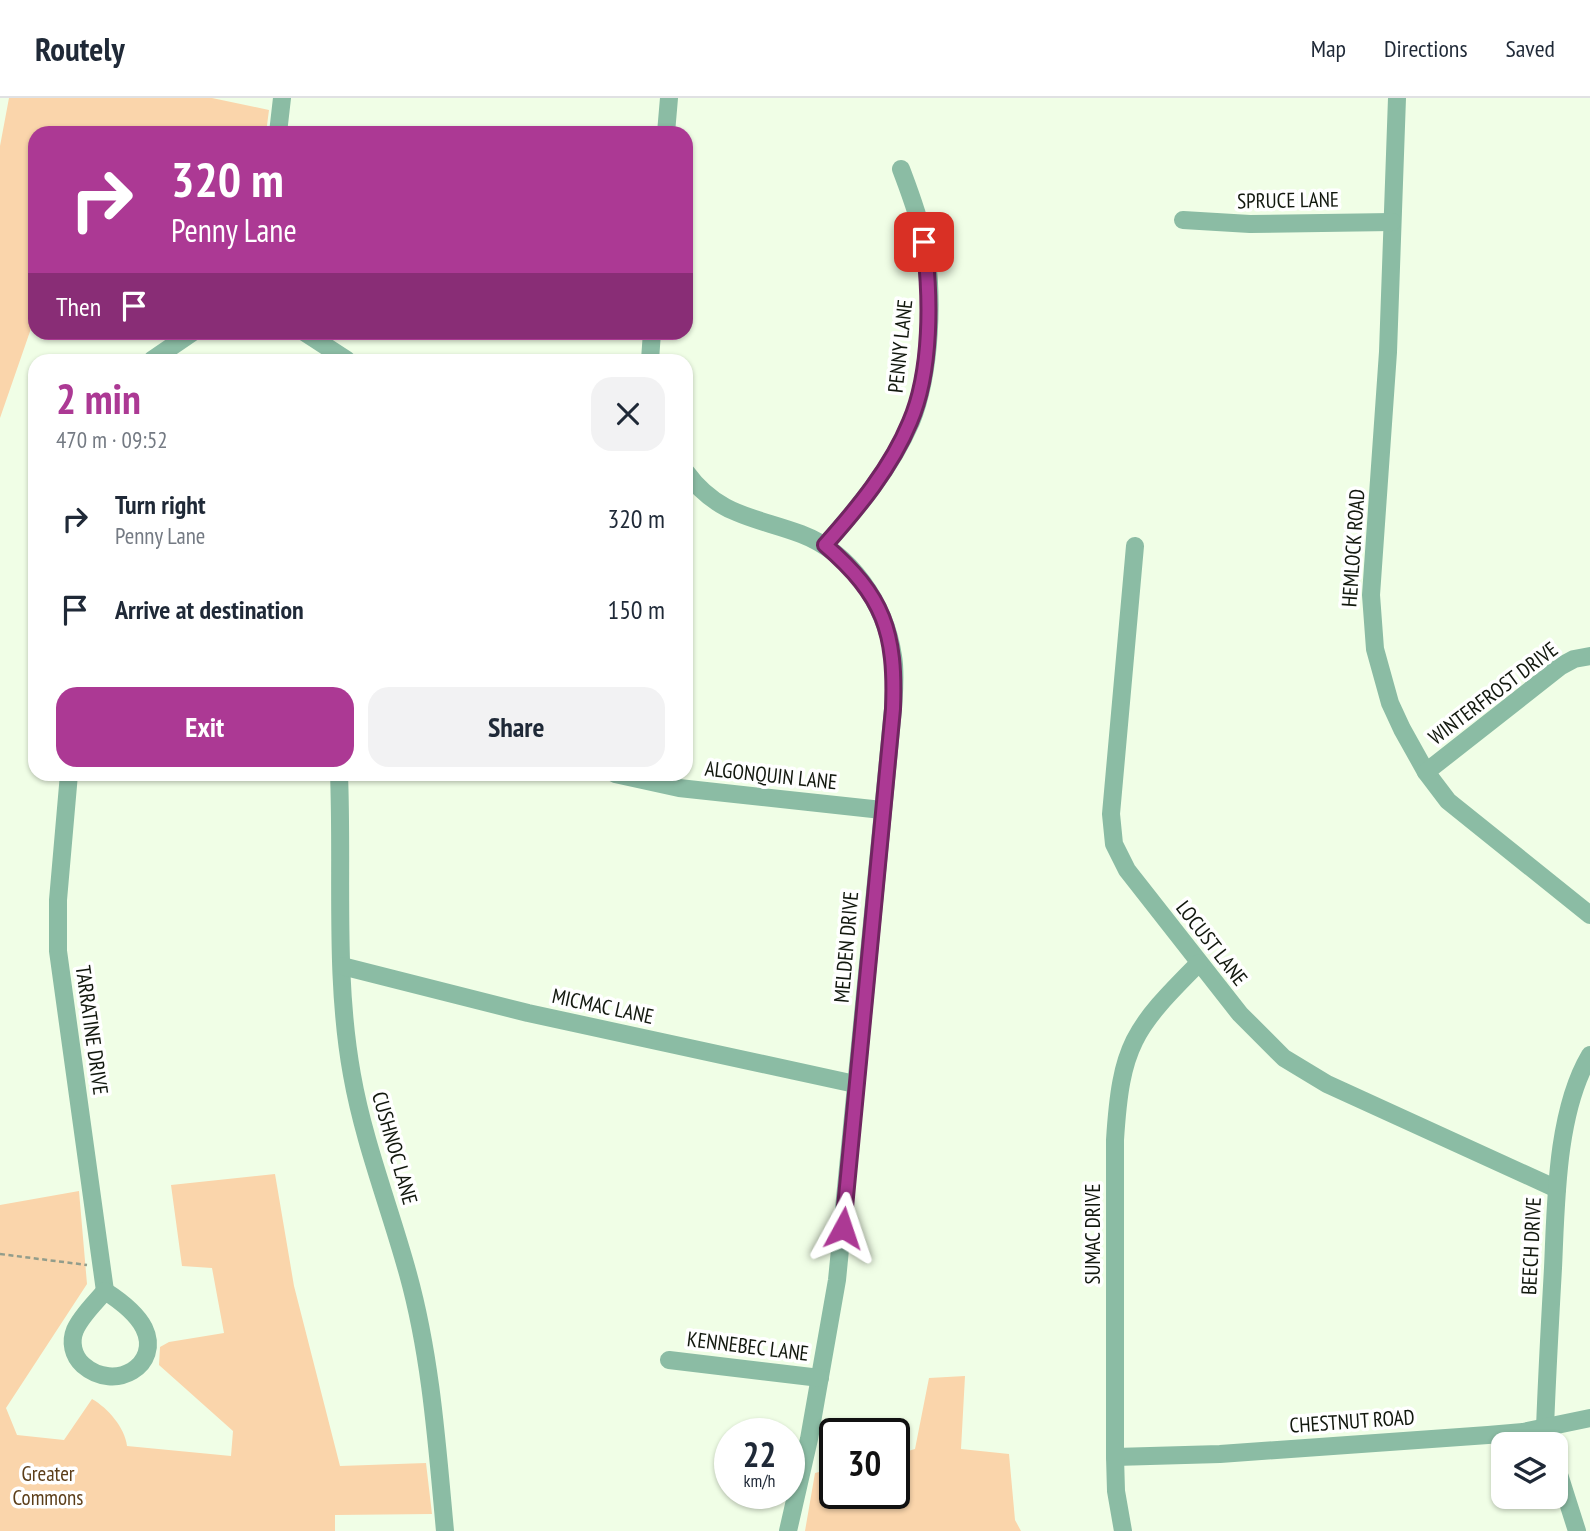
<!DOCTYPE html>
<meta charset="utf-8">
<style>
:root{--surface:#fff;--page:#f2f2f3;--text:#1f2937;--muted:#747a83;--line:#e0e1e3;--accent:#ac3994}
body{margin:0;font-family:"PT Sans Narrow",sans-serif;background:var(--page);color:var(--text);height:100vh;display:flex;flex-direction:column;font-size:26px;white-space:nowrap}
*{box-sizing:border-box;margin:0}
p{font-size:23px;color:var(--muted)}
.icon{flex:none;width:38px;height:38px;fill:none;stroke:currentColor;stroke-width:2;stroke-linecap:round;stroke-linejoin:round}
.map{position:relative;flex:1;overflow:hidden}
.sheet{position:absolute;left:28px;top:256px;width:665px;height:427px;display:flex;flex-direction:column;background:var(--surface);border-radius:21px;box-shadow:0 2px 5px #0004}
.sheet>*{flex:none}
.banner{position:absolute;left:28px;top:28px;width:665px;height:214px;border-radius:21px;box-shadow:0 2px 5px #0004;background:#ac3994;color:#fff;overflow:hidden}
.fabs{position:absolute;left:1491px;top:1334px;display:grid;gap:14px}
.fabs a{display:grid;place-items:center;width:77px;height:77px;border-radius:14px;background:var(--surface);box-shadow:0 2px 5px #0004;font-size:35px}
.speed{position:absolute;left:714px;top:1320px;display:flex;gap:14px;font-size:35px;font-weight:700;text-align:center}
.speed>*{display:grid;place-content:center;width:91px;height:91px;border-radius:50%;background:var(--surface);box-shadow:0 2px 5px #0004;line-height:1}
.speed small{font-size:18px;font-weight:400}
.speed .limit{border:4px solid #111;border-radius:10px;background:#fff;color:#111}
.pin{position:absolute;display:grid;place-items:center;width:60px;height:60px;color:#fff;margin:-30px;border-radius:14px;box-shadow:0 4px 10px #0006}
.me{position:absolute;width:77px;margin:-38px;rotate:5deg;stroke-linejoin:round;filter:drop-shadow(0 0 5px #0008)}
.turn{display:flex;align-items:center;gap:24px;height:147px;padding:0 28px;font-size:32px}
.turn .icon{width:91px;height:91px;stroke-width:2.5}
.turn b{display:block;font-size:49px;line-height:60px}
.then{display:flex;align-items:center;height:66px;padding:0 28px;background:#0003;gap:14px;font-size:26px}
.round{display:grid;place-items:center;flex:none;width:74px;height:74px;border-radius:21px;background:var(--page)}
.summary{display:flex;align-items:center;justify-content:space-between;height:119px;padding:0 28px}
h1{font-size:42px;font-weight:600;line-height:52px;color:var(--accent)}
.cta{display:flex;gap:14px;margin-top:auto;padding:14px 28px}
.cta a{flex:1;height:80px;border-radius:21px;background:var(--accent);color:#fff;font-size:28px;font-weight:600;line-height:80px;text-align:center}
.cta a+a{background:var(--page);color:var(--text)}
ul{padding:0;list-style:none}
li{display:flex;align-items:center;gap:21px;height:91px;padding:0 28px}
li div{flex:1}
li b{display:block;font-size:26px}
li em{font-style:normal}
header{display:flex;align-items:center;gap:42px;box-sizing:border-box;height:98px;padding:0 35px;background:var(--surface);border-bottom:2px solid var(--line)}
header strong{font-size:33px}
nav{display:flex;gap:38px;margin-inline-start:auto;font-size:24px}
.map>svg:first-child{display:block}
.green{fill:#fad5ab}
.lines{fill:none;stroke-linecap:round;stroke-linejoin:round}
.path{stroke:#929d8b;stroke-width:2.5;stroke-dasharray:5 3.5;stroke-linecap:butt}
.minor{stroke:#8bbca4;stroke-width:18}
.route-casing{stroke:#702560;stroke-width:18}
.route{stroke:#ac3994;stroke-width:12}
.labels{text-anchor:middle;dominant-baseline:central;stroke-width:7;stroke-linejoin:round;paint-order:stroke}
.street-label{font-size:21px;fill:#12180e;stroke:#fff}
.park-label{font-size:21px;fill:#5c3e19;stroke:#fff}
</style>
<header>
<strong>Routely</strong>
<nav><a>Map</a><a>Directions</a><a>Saved</a></nav>
</header>
<div class="map">
<svg width="1590" height="1433" viewBox="0 0 1590 1433">
<rect width="100%" height="100%" fill="#f0fee6"/>
<g class="green">
<polygon points="9,0 212,0 269,12 266,35 35,35 35,219 0,320 0,48"/>
<path d="M275,1076L294,1188L340,1368L426,1365L432,1416L335,1417V1433H0V1107L79,1093L87,1186L6,1310L17,1337L64,1342L92,1301C108,1310 125,1330 127,1348L231,1358L233,1333L159,1267L160,1249L169,1244L224,1235L212,1170L182,1168L171,1087Z"/>
<polygon points="965,1278 961,1351 1009,1356 1015,1422 1021,1433 805,1433 815,1375 835,1370 835,1395 894,1395 894,1357 915,1351 929,1280"/>
</g>
<g class="lines">
<polyline class="path" points="0,1156 87,1167"/>
<g class="minor">
<polyline points="1397,0 1388,254 1371,497 1375,551 1390,605 1402,631 1426,674 1448,703 1590,817"/>
<polyline points="278,35 282,0"/>
<polyline points="666,35 669,0"/>
<polyline points="1183,122 1250,126 1392,124"/>
<polyline points="304,234 347,262"/>
<polyline points="152,262 193,234"/>
<polyline points="650,262 652,234"/>
<path d="M686,374C718,418 755,419 801,436C851,455 885,506 893,558C896,575 894,594 893,611L837,1182L809,1341L788,1433"/>
<path d="M825,447C858,410 891,370 911,324C931,275 934,195 924,143C919,118 910,95 901,71"/>
<polyline points="1135,448 1111,716 1114,746 1127,772 1240,916 1284,960 1327,986 1557,1091"/>
<polyline points="1426,674 1561,568 1574,561 1590,558"/>
<polyline points="69,676 58,802 58,853 105,1193"/>
<path d="M339,676C343,776 334,878 352,977C364,1045 390,1110 408,1176C431,1259 437,1347 445,1433"/>
<polyline points="615,676 679,690 882,712"/>
<polyline points="342,868 528,915 855,986"/>
<path d="M105,1193C119,1202 136,1214 144,1230C162,1267 115,1295 83,1267C73,1258 70,1244 75,1232C81,1218 95,1205 105,1193Z"/>
<polyline points="669,1262 820,1280"/>
<path d="M1549,1346L1545,1330C1547,1277 1550,1223 1553,1170C1556,1105 1556,1014 1590,957"/>
<polyline points="1115,1359 1220,1356 1488,1337 1523,1334 1590,1320"/>
<polyline points="1556,1367 1577,1433"/>
<path d="M1123,1433L1116,1393L1115,1359V1042C1121,947 1133,931 1199,865"/>
</g>
</g>
<g class="lines">
<defs>
<path id="route" d="M843,1130L893,611C896,534 884,498 825,447C858,410 891,370 910,324C932,273 931,199 924,144"/>
</defs>
<use href="#route" class="route-casing"/>
<use href="#route" class="route"/>
</g>
<g class="labels">
<g class="street-label">
<text transform="translate(1288 102) rotate(-1)">SPRUCE LANE</text>
<text transform="translate(900 248) rotate(-84)">PENNY LANE</text>
<text transform="translate(1353 450) rotate(-86)">HEMLOCK ROAD</text>
<text transform="translate(1493 595) rotate(-37)">WINTERFROST DRIVE</text>
<text transform="translate(771 677) rotate(6)">ALGONQUIN LANE</text>
<text transform="translate(1212 845) rotate(52)">LOCUST LANE</text>
<text transform="translate(846 849) rotate(-85)">MELDEN DRIVE</text>
<text transform="translate(603 908) rotate(12)">MICMAC LANE</text>
<text transform="translate(92 932) rotate(82)">TARRATINE DRIVE</text>
<text transform="translate(395 1050) rotate(74)">CUSHNOC LANE</text>
<text transform="translate(1092 1136) rotate(-90)">SUMAC DRIVE</text>
<text transform="translate(1531 1148) rotate(-87)">BEECH DRIVE</text>
<text transform="translate(748 1248) rotate(7)">KENNEBEC LANE</text>
<text transform="translate(1352 1323) rotate(-4)">CHESTNUT ROAD</text>
</g>
<g class="park-label">
<text x="48" y="1375">Greater<tspan x="48" dy="24">Commons</tspan></text>
</g>
</g>
</svg>
<div class="fabs">
<a><svg class="icon" aria-label="layers" viewBox="0 0 24 24"><path d="M12 4l9 5-9 5-9-5zM3 14l9 5 9-5"/></svg></a>
</div>
<div class="speed"><div>22<small>km/h</small></div><div class="limit">30</div></div>
<div class="pin" style="left:924px;top:144px;background:#d93025"><svg class="icon" aria-label="arrive" viewBox="0 0 24 24"><path d="M6 21V4h12l-3 4 3 4H6"/></svg></div>
<svg class="me" style="left:843px;top:1130px" viewBox="-20 -20 40 40"><path d="M0-17L14 15 0 8-14 15z" fill="#ac3994" stroke="#fff" stroke-width="4"/></svg>
<div class="banner">
<div class="turn"><svg class="icon" aria-label="right" viewBox="0 0 24 24"><path d="M7 20v-9h11M14 6l5 5-5 5"/></svg><div><b>320 m</b>Penny Lane</div></div>
<div class="then">Then<svg class="icon" aria-label="arrive" viewBox="0 0 24 24"><path d="M6 21V4h12l-3 4 3 4H6"/></svg></div>
</div>
<section class="sheet">
<div class="summary"><div><h1>2 min</h1><p>470 m · 09:52</p></div><a class="round"><svg class="icon" aria-label="close" viewBox="0 0 24 24"><path d="M6 6l12 12M18 6L6 18"/></svg></a></div>
<ul>
<li><svg class="icon" aria-label="right" viewBox="0 0 24 24"><path d="M7 20v-9h11M14 6l5 5-5 5"/></svg><div><b>Turn right</b><p>Penny Lane</p></div><em>320 m</em></li>
<li><svg class="icon" aria-label="arrive" viewBox="0 0 24 24"><path d="M6 21V4h12l-3 4 3 4H6"/></svg><div><b>Arrive at destination</b></div><em>150 m</em></li>
</ul>
<div class="cta"><a>Exit</a><a>Share</a></div>
</section>
</div>
